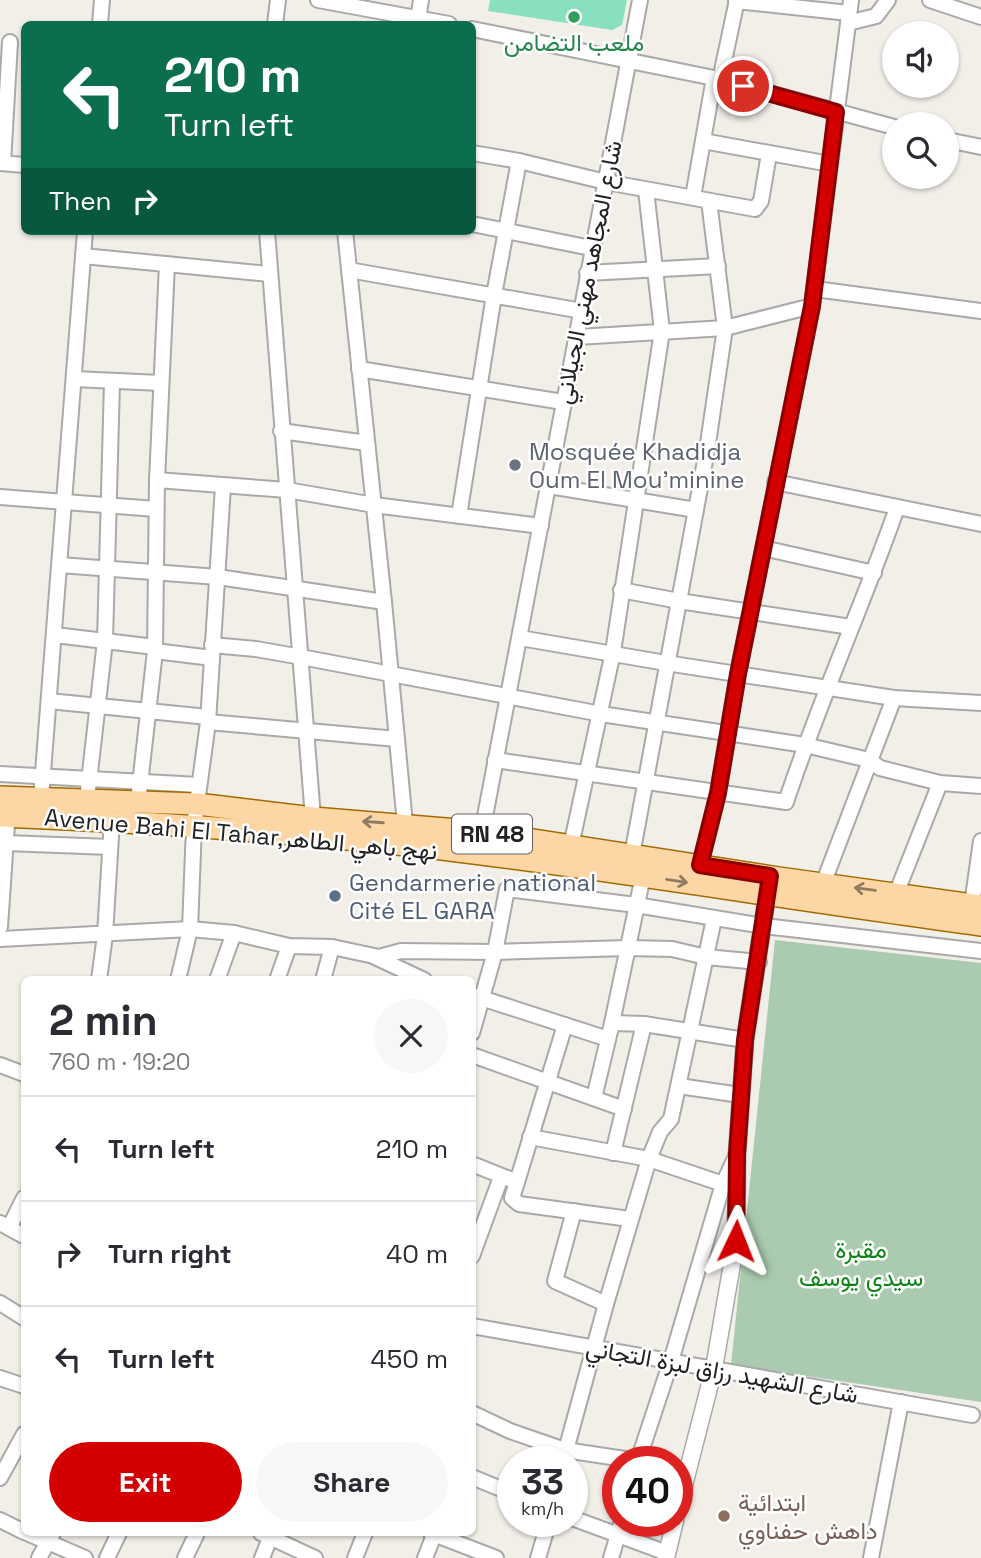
<!DOCTYPE html>
<meta charset="utf-8">
<style>
:root{--surface:#fff;--page:#f7f7f7;--text:#2b2b33;--muted:#7c7c81;--line:#e1e1e2;--accent:#d40000}
body{margin:0;font-family:"Space Grotesk",Vazirmatn,sans-serif;background:var(--page);color:var(--text);height:100vh;display:flex;flex-direction:column;font-size:26px;white-space:nowrap}
*{box-sizing:border-box;margin:0}
p{font-size:23px;color:var(--muted)}
.icon{flex:none;width:38px;height:38px;fill:none;stroke:currentColor;stroke-width:2;stroke-linecap:round;stroke-linejoin:round}
.map{position:relative;flex:1;overflow:hidden}
.side{position:absolute;left:21px;top:976px;width:455px;height:560px;display:flex;flex-direction:column;background:var(--surface);border-radius:10px;box-shadow:0 2px 5px #0004}
.side>*{flex:none}
.guide{position:absolute;left:21px;top:21px;width:455px;height:214px;border-radius:10px;box-shadow:0 2px 5px #0004;background:#0b6e4f;color:#fff;overflow:hidden}
.buttons{position:absolute;left:882px;top:21px;display:grid;gap:14px}
.buttons a{display:grid;place-items:center;width:77px;height:77px;border-radius:50%;background:var(--surface);box-shadow:0 2px 5px #0004;font-size:35px}
.speed{position:absolute;left:497px;top:1446px;display:flex;gap:14px;font-size:35px;font-weight:700;text-align:center}
.speed>*{display:grid;place-content:center;width:91px;height:91px;border-radius:50%;background:var(--surface);box-shadow:0 2px 5px #0004;line-height:1}
.speed small{font-size:18px;font-weight:400}
.speed .limit{border:10px solid #d22;background:#fff;color:#111}
.pin{position:absolute;display:grid;place-items:center;width:60px;height:60px;color:#fff;margin:-30px;border:4px solid #fff;border-radius:50%;box-shadow:0 2px 7px #0007}
.me{position:absolute;width:77px;margin:-38px;rotate:2deg;stroke-linejoin:round;filter:drop-shadow(0 0 5px #0008)}
.turn{display:flex;align-items:center;gap:24px;height:147px;padding:0 28px;font-size:32px}
.turn .icon{width:91px;height:91px;stroke-width:2.5}
.turn b{display:block;font-size:49px;line-height:60px}
.then{display:flex;align-items:center;height:66px;padding:0 28px;background:#0003;gap:14px;font-size:26px}
.round{display:grid;place-items:center;flex:none;width:74px;height:74px;border-radius:37px;background:var(--page)}
.head{display:flex;align-items:center;justify-content:space-between;height:119px;padding:0 28px}
h1{font-size:42px;font-weight:600;line-height:52px}
.button{display:flex;gap:14px;margin-top:auto;padding:14px 28px}
.button a{flex:1;height:80px;border-radius:42px;background:var(--accent);color:#fff;font-size:28px;font-weight:600;line-height:80px;text-align:center}
.button a+a{background:var(--page);color:var(--text)}
ul{padding:0;list-style:none}
li{display:flex;align-items:center;gap:21px;height:105px;padding:0 28px;border-top:2px solid var(--line)}
li div{flex:1}
li b{display:block;font-size:26px}
li em{font-style:normal}
.map>svg:first-child{display:block}
.cemetery{fill:#aacbaf}
.pitch{fill:#88e0be}
.lines{fill:none;stroke-linecap:round;stroke-linejoin:round}
.minor-casing{stroke:#a9a9a9;stroke-width:18}
.tertiary-casing{stroke:#a9a9a9;stroke-width:19}
.primary-casing{stroke:#a06b00;stroke-width:24}
.minor{stroke:#fff;stroke-width:14}
.tertiary{stroke:#fff;stroke-width:16}
.primary{stroke:#fcd6a4;stroke-width:21}
.oneway{stroke:#8f7c63}
.route-casing{stroke:#8a0000;stroke-width:18}
.route{stroke:#d40000;stroke-width:12}
.leisure-dot{fill:#2e9e5b;stroke:#fff;stroke-width:2.5}
.worship-dot{fill:#6b7280;stroke:#fff;stroke-width:2.5}
.service-dot{fill:#5c6f8a;stroke:#fff;stroke-width:2.5}
.education-dot{fill:#8d6e63;stroke:#fff;stroke-width:2.5}
.labels{text-anchor:middle;dominant-baseline:central;stroke-width:5;stroke-linejoin:round;paint-order:stroke}
.shield{fill:#fff;stroke:#646464;stroke-width:2}
.shield-label{font-size:23px;font-weight:bold;fill:#222}
.leisure-label{font-size:24px;fill:#27864d;stroke:#fff}
.street-label{font-size:24px;fill:#222;stroke:#fff}
.worship-label{font-size:24px;fill:#5b616d;stroke:#fff;text-anchor:start}
.service-label{font-size:24px;fill:#4e5e75;stroke:#fff;text-anchor:start}
.park-label{font-size:24px;fill:#0c8416;stroke:#fff}
.education-label{font-size:24px;fill:#785e54;stroke:#fff;text-anchor:start}
</style>
<div class="map">
<svg width="981" height="1558" viewBox="0 0 981 1558">
<rect width="100%" height="100%" fill="#f2efe9"/>
<polygon class="cemetery" points="775,940 981,963 981,1402 731,1365"/>
<polygon class="pitch" points="490,0 627,0 622,25 612,30 488,11"/>
<g class="lines">
<defs>
<g id="minor">
<polyline points="318,0 449,24"/>
<polyline points="930,0 981,17"/>
<polyline points="736,1 849,13"/>
<polyline points="418,19 421,0"/>
<polyline points="848,23 876,16 888,0"/>
<polyline points="100,24 102,0"/>
<polyline points="275,24 278,0"/>
<polyline points="472,29 714,78 894,127"/>
<polyline points="720,80 737,0"/>
<polyline points="947,140 981,147"/>
<polyline points="703,141 830,164"/>
<polyline points="472,153 519,161 606,182 755,209 761,201 769,154"/>
<polyline points="0,163 24,165"/>
<polyline points="3,163 10,42"/>
<polyline points="693,197 714,78"/>
<polyline points="472,224 591,248"/>
<polyline points="267,231 313,818"/>
<polyline points="345,231 384,602 405,824"/>
<polyline points="83,256 269,274"/>
<polyline points="349,270 582,311"/>
<polyline points="587,273 718,266"/>
<polyline points="815,289 981,311"/>
<polyline points="577,337 725,328 812,306"/>
<polyline points="359,369 563,402"/>
<polyline points="74,379 161,383"/>
<polyline points="281,431 367,443"/>
<polyline points="157,480 287,490 374,505 541,526"/>
<polyline points="775,482 981,524"/>
<polyline points="549,486 696,510"/>
<polyline points="0,497 156,509"/>
<polyline points="459,516 494,295 519,161"/>
<polyline points="763,548 874,573"/>
<polyline points="60,565 218,577 384,602"/>
<polyline points="621,590 679,601 851,627"/>
<polyline points="55,635 155,647"/>
<polyline points="520,638 666,663 894,698 981,703"/>
<polyline points="212,645 256,649 301,657 601,714 805,745 869,760 880,768 940,783 981,786"/>
<polyline points="155,651 212,658"/>
<polyline points="49,701 208,717"/>
<polyline points="208,722 397,739"/>
<path d="M495,760L786,802C819,702 862,607 897,508"/>
<polyline points="0,774 199,785"/>
<polyline points="41,798 85,231"/>
<polyline points="87,799 105,641 112,382"/>
<polyline points="138,802 155,651 157,480 167,264"/>
<path d="M482,832C534,554 589,278 640,0"/>
<polyline points="6,843 110,847"/>
<polyline points="571,846 613,652 662,331 646,190"/>
<polyline points="632,855 707,450 725,328 709,201"/>
<polyline points="700,865 718,793 738,673 812,306 851,0"/>
<polyline points="823,884 894,698"/>
<polyline points="896,894 940,783"/>
<polyline points="971,912 981,841"/>
<polyline points="0,927 8,809"/>
<polyline points="0,939 190,929 234,933 289,946 332,947 379,957 401,951 495,952 628,948 672,949 706,957 759,962"/>
<polyline points="373,956 424,980"/>
<polyline points="99,980 105,935 112,820"/>
<polyline points="178,980 190,929 194,826 208,722 223,486"/>
<polyline points="217,980 234,933"/>
<polyline points="277,980 289,946"/>
<polyline points="323,980 332,947"/>
<polyline points="472,995 608,1039"/>
<polyline points="612,1023 644,1024 745,1040"/>
<polyline points="472,1033 495,952 507,889 636,905 764,926 981,951"/>
<polyline points="472,1055 624,1109"/>
<polyline points="0,1065 24,1074"/>
<polyline points="679,1086 740,1095"/>
<polyline points="594,1098 612,1023 643,876"/>
<polyline points="530,1137 649,1159 723,1184"/>
<polyline points="613,1153 644,1024"/>
<polyline points="472,1164 517,1182 565,1025"/>
<polyline points="517,1182 512,1198 519,1204 630,1219"/>
<polyline points="574,1211 555,1281 606,1304"/>
<polyline points="0,1223 24,1236"/>
<polyline points="9,1228 24,1198"/>
<polyline points="472,1256 501,1177"/>
<polyline points="0,1303 24,1318"/>
<polyline points="472,1326 972,1415"/>
<polyline points="0,1378 24,1386"/>
<polyline points="472,1413 510,1431 565,1450 638,1461"/>
<polyline points="563,1461 606,1304 649,1159 660,1132 671,1119 714,919"/>
<polyline points="638,1461 671,1361 723,1184 737,1154"/>
<polyline points="472,1477 513,1494"/>
<polyline points="0,1478 24,1434"/>
<polyline points="572,1518 667,1553"/>
<polyline points="0,1520 24,1532"/>
<polyline points="27,1533 85,1558"/>
<polyline points="261,1533 315,1558"/>
<polyline points="431,1533 496,1558"/>
<polyline points="39,1558 53,1533"/>
<polyline points="107,1558 119,1533"/>
<polyline points="185,1558 197,1533"/>
<polyline points="262,1558 272,1533"/>
<polyline points="355,1558 365,1533"/>
<polyline points="425,1558 434,1535"/>
<polyline points="538,1558 549,1521"/>
<polyline points="611,1558 622,1521"/>
<polyline points="871,1558 901,1402"/>
</g>
<g id="tertiary">
<polyline points="677,1513 714,1368 736,1241 737,1154 745,1040 769,883"/>
<polyline points="666,1558 675,1521"/>
</g>
<g id="primary">
<polyline points="0,797 197,804 313,818 482,832 779,878 981,906"/>
<path d="M0,816C148,822 295,832 442,849C622,871 801,901 981,925"/>
</g>
</defs>
<use href="#minor" class="minor-casing"/>
<use href="#tertiary" class="tertiary-casing"/>
<use href="#primary" class="primary-casing"/>
<use href="#minor" class="minor"/>
<use href="#tertiary" class="tertiary"/>
<use href="#primary" class="primary"/>
</g>
<defs><path id="oneway-shaft" d="M-6 0H5M1.5-3L5.5 0L1.5 3" fill="none" stroke-width="1.6" stroke-linecap="round" stroke-linejoin="round" transform="scale(1.75)"/></defs>
<g class="oneway">
<use href="#oneway-shaft" transform="translate(373 822) rotate(-176)"/>
<use href="#oneway-shaft" transform="translate(677 881) rotate(9)"/>
<use href="#oneway-shaft" transform="translate(865 889) rotate(-172)"/>
</g>
<g class="lines">
<defs>
<polyline id="route" points="736,1241 737,1154 745,1040 770,876 700,865 718,793 738,674 812,306 836,112 743,86"/>
</defs>
<use href="#route" class="route-casing"/>
<use href="#route" class="route"/>
</g>
<circle class="leisure-dot" cx="574" cy="17" r="7"/>
<circle class="worship-dot" cx="515" cy="465" r="7"/>
<circle class="service-dot" cx="335" cy="896" r="7"/>
<circle class="education-dot" cx="724" cy="1516" r="7"/>
<g class="labels">
<rect class="shield" x="452" y="814.5" width="80" height="39" rx="5"/>
<g class="shield-label">
<text x="492" y="834">RN 48</text>
</g>
<g class="leisure-label">
<text x="574" y="42">ملعب التضامن</text>
</g>
<g class="street-label">
<text transform="translate(588 272) rotate(-79)">شارع المجاهد مهني الجيلاني</text>
<text transform="translate(241 834) rotate(5)">Avenue Bahi El Tahar,نهج باهي الطاهر</text>
<text transform="translate(722 1371) rotate(10)">شارع الشهيد رزاق لبزة التجاني</text>
</g>
<g class="worship-label">
<text x="529" y="451">Mosquée Khadidja<tspan x="529" dy="28">Oum El Mou'minine</tspan></text>
</g>
<g class="service-label">
<text x="349" y="882">Gendarmerie national<tspan x="349" dy="28">Cité EL GARA</tspan></text>
</g>
<g class="park-label">
<text x="861" y="1249">مقبرة<tspan x="861" dy="28">سيدي يوسف</tspan></text>
</g>
<g class="education-label">
<text x="738" y="1502">ابتدائية<tspan x="738" dy="28">داهش حفناوي</tspan></text>
</g>
</g>
</svg>
<div class="buttons">
<a><svg class="icon" aria-label="sound" viewBox="0 0 24 24"><path d="M4 9h4l5-4v14l-5-4H4zM17 9q2 3 0 6"/></svg></a>
<a><svg class="icon" aria-label="search" viewBox="0 0 24 24"><circle cx="10" cy="10" r="6"/><path d="M15 15l6 6"/></svg></a>
</div>
<div class="speed"><div>33<small>km/h</small></div><div class="limit">40</div></div>
<div class="pin" style="left:743px;top:86px;background:#d93025"><svg class="icon" aria-label="arrive" viewBox="0 0 24 24"><path d="M6 21V4h12l-3 4 3 4H6"/></svg></div>
<svg class="me" style="left:736px;top:1241px" viewBox="-20 -20 40 40"><path d="M0-17L14 15 0 8-14 15z" fill="#d40000" stroke="#fff" stroke-width="4"/></svg>
<div class="guide">
<div class="turn"><svg class="icon" aria-label="left" viewBox="0 0 24 24"><path d="M17 20v-9H6M10 6l-5 5 5 5"/></svg><div><b>210 m</b>Turn left</div></div>
<div class="then">Then<svg class="icon" aria-label="right" viewBox="0 0 24 24"><path d="M7 20v-9h11M14 6l5 5-5 5"/></svg></div>
</div>
<section class="side">
<div class="head"><div><h1>2 min</h1><p>760 m · 19:20</p></div><a class="round"><svg class="icon" aria-label="close" viewBox="0 0 24 24"><path d="M6 6l12 12M18 6L6 18"/></svg></a></div>
<ul>
<li><svg class="icon" aria-label="left" viewBox="0 0 24 24"><path d="M17 20v-9H6M10 6l-5 5 5 5"/></svg><div><b>Turn left</b></div><em>210 m</em></li>
<li><svg class="icon" aria-label="right" viewBox="0 0 24 24"><path d="M7 20v-9h11M14 6l5 5-5 5"/></svg><div><b>Turn right</b></div><em>40 m</em></li>
<li><svg class="icon" aria-label="left" viewBox="0 0 24 24"><path d="M17 20v-9H6M10 6l-5 5 5 5"/></svg><div><b>Turn left</b></div><em>450 m</em></li>
</ul>
<div class="button"><a>Exit</a><a>Share</a></div>
</section>
</div>
